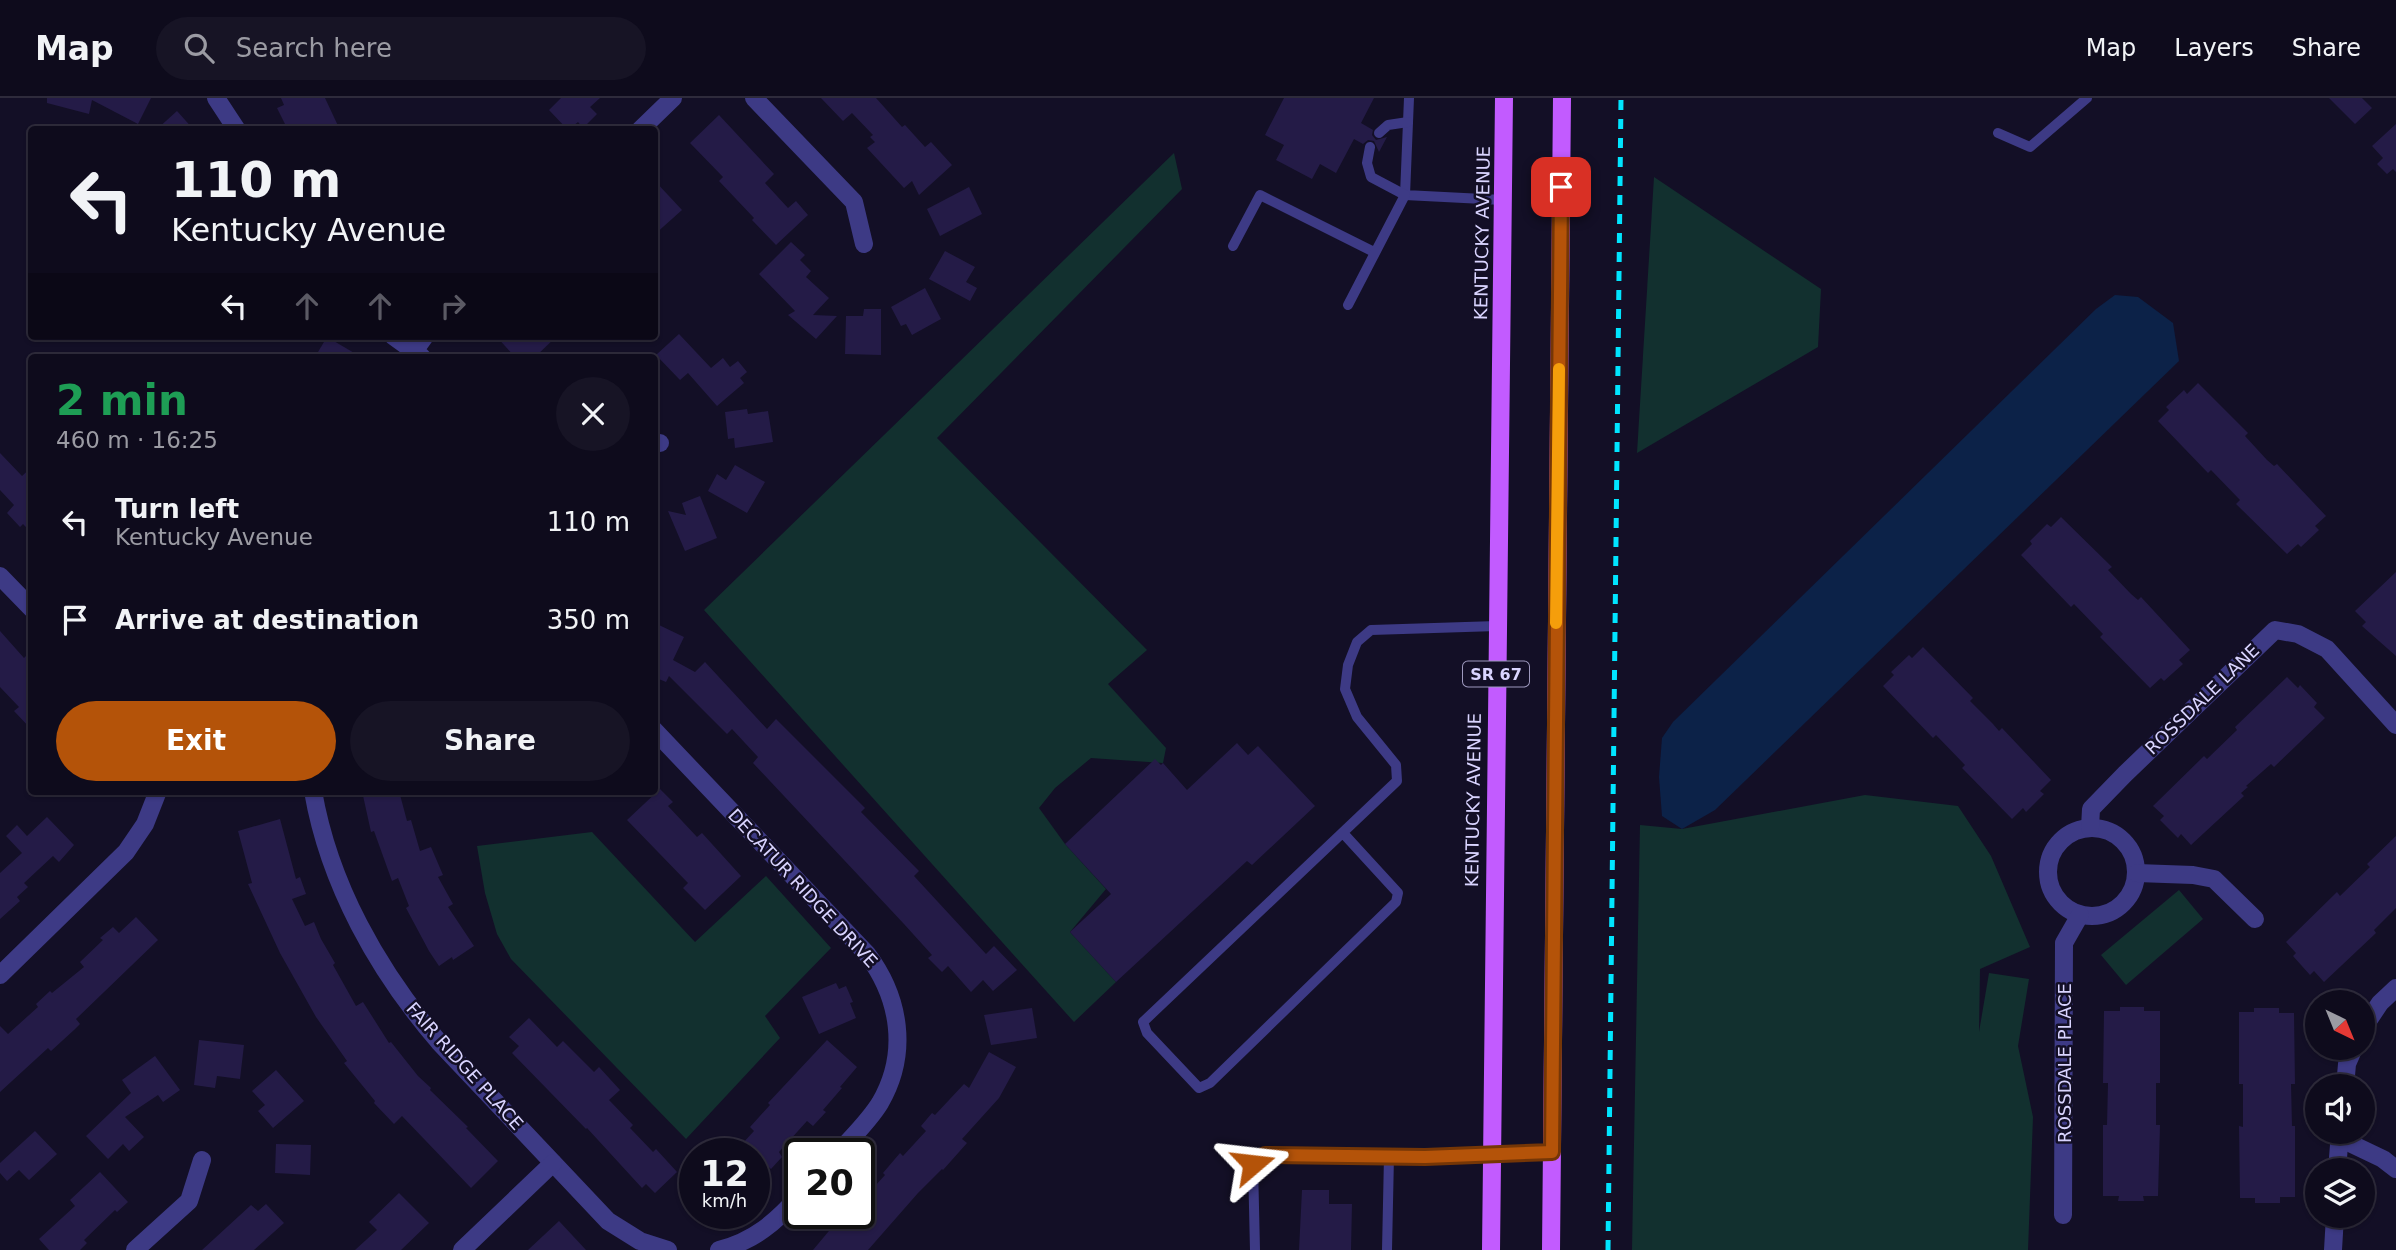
<!DOCTYPE html>
<meta charset="utf-8">
<style>
:root{--surface:#0e0b1c;--page:#171425;--text:#f1f3f6;--muted:#9b9ba3;--line:#2e2b3b;--accent:#b45309}
body{margin:0;font-family:"DejaVu Sans",sans-serif;background:var(--page);color:var(--text);height:100vh;display:flex;flex-direction:column;font-size:26px;white-space:nowrap}
*{box-sizing:border-box;margin:0}
p{font-size:23px;color:var(--muted)}
.icon{flex:none;width:38px;height:38px;fill:none;stroke:currentColor;stroke-width:2;stroke-linecap:round;stroke-linejoin:round}
.map{position:relative;flex:1;overflow:hidden}
.panel{position:absolute;left:28px;top:256px;width:630px;height:441px;display:flex;flex-direction:column;background:var(--surface);border-radius:7px;box-shadow:0 2px 5px #0004,0 0 0 2px var(--line)}
.panel>*{flex:none}
.banner{position:absolute;left:28px;top:28px;width:630px;height:214px;border-radius:7px;box-shadow:0 2px 5px #0004,0 0 0 2px var(--line);background:#0e0b1c;color:var(--text);overflow:hidden}
.needle{width:46px;rotate:137deg}
.buttons{position:absolute;left:2305px;top:892px;display:grid;gap:14px}
.buttons a{display:grid;place-items:center;width:70px;height:70px;border-radius:50%;background:var(--surface);box-shadow:0 2px 5px #0004,0 0 0 2px var(--line);font-size:35px}
.speed{position:absolute;left:679px;top:1040px;display:flex;gap:14px;font-size:35px;font-weight:700;text-align:center}
.speed>*{display:grid;place-content:center;width:91px;height:91px;border-radius:50%;background:var(--surface);box-shadow:0 2px 5px #0004,0 0 0 2px var(--line);line-height:1}
.speed small{font-size:18px;font-weight:400}
.speed .limit{border:4px solid #111;border-radius:10px;background:#fff;color:#111}
.pin{position:absolute;display:grid;place-items:center;width:60px;height:60px;color:#fff;margin:-30px;border-radius:14px;box-shadow:0 4px 10px #0006}
.me{position:absolute;width:77px;margin:-38px;rotate:73deg;stroke-linejoin:round;filter:drop-shadow(0 0 5px #0008)}
.turn{display:flex;align-items:center;gap:24px;height:147px;padding:0 28px;font-size:32px}
.turn .icon{width:91px;height:91px;stroke-width:2.5}
.turn b{display:block;font-size:49px;line-height:60px}
.lanes{display:flex;align-items:center;height:66px;padding:0 28px;background:#0003;justify-content:center;gap:35px;direction:ltr}
.lanes .off{opacity:.35}
.round{display:grid;place-items:center;flex:none;width:74px;height:74px;border-radius:37px;background:var(--page)}
.summary{display:flex;align-items:center;justify-content:space-between;height:119px;padding:0 28px}
h1{font-size:42px;font-weight:700;line-height:52px;color:#1e9e55}
.cta{display:flex;gap:14px;margin-top:auto;padding:14px 28px}
.cta a{flex:1;height:80px;border-radius:42px;background:var(--accent);color:#fff;font-size:28px;font-weight:700;line-height:80px;text-align:center}
.cta a+a{background:var(--page);color:var(--text)}
ul{padding:0;list-style:none}
li{display:flex;align-items:center;gap:21px;height:98px;padding:0 28px}
li div{flex:1}
li b{display:block;font-size:26px}
li em{font-style:normal}
header{display:flex;align-items:center;gap:42px;box-sizing:border-box;height:98px;padding:0 35px;background:var(--surface);border-bottom:2px solid var(--line)}
header strong{font-size:33px}
nav{display:flex;gap:38px;margin-inline-start:auto;font-size:24px}
.search{width:490px;height:63px;background:var(--page);display:flex;align-items:center;gap:18px;box-sizing:border-box;padding:0 24px;border-radius:38px;color:var(--muted);font-size:26px}
.map>svg:first-child{display:block}
.green{fill:#12302f}
.water{fill:#0c2248}
.building{fill:#241b47}
.lines{fill:none;stroke-linecap:round;stroke-linejoin:round}
.service{stroke:#3d3a85;stroke-width:10}
.minor{stroke:#3d3a85;stroke-width:18}
.primary{stroke:#c25bff;stroke-width:18}
.rail{stroke:#00e5ff;stroke-width:5;stroke-dasharray:10 9;stroke-linecap:butt}
.route-casing{stroke:#753606;stroke-width:18}
.route{stroke:#b45309;stroke-width:12}
.slow{stroke:#f59e0b;stroke-width:12}
.labels{text-anchor:middle;dominant-baseline:central;stroke-width:5;stroke-linejoin:round;paint-order:stroke}
.shield{fill:#130f26;stroke:#9e99be;stroke-width:2}
.shield-label{font-size:16px;font-weight:bold;fill:#d9d4ff}
.street-label{font-size:18px;fill:#d9d4ff;stroke:#130f26}
</style>
<header>
<strong>Map</strong>
<div class="search"><svg class="icon" aria-label="search" viewBox="0 0 24 24"><circle cx="10" cy="10" r="6"/><path d="M15 15l6 6"/></svg>Search here</div>
<nav><a>Map</a><a>Layers</a><a>Share</a></nav>
</header>
<div class="map">
<svg width="2396" height="1152" viewBox="0 0 2396 1152">
<rect width="100%" height="100%" fill="#130f26"/>
<g class="green">
<polygon points="1174,55 1182,91 937,340 1147,552 1108,586 1166,650 1163,665 1091,660 1055,690 1039,710 1065,746 1106,791 1070,834 1116,884 1074,924 704,512"/>
<polygon points="1654,79 1821,191 1818,249 1637,355"/>
<polygon points="1865,697 1958,708 1991,758 2030,849 1980,871 1979,934 1989,875 2029,881 2018,948 2033,1019 2028,1152 1632,1152 1640,727 1682,731"/>
<polygon points="592,734 695,844 766,778 831,850 765,918 780,940 686,1041 511,861 497,836 485,795 477,748"/>
<polygon points="2179,792 2203,821 2126,887 2101,857"/>
</g>
<polygon class="water" points="2115,197 2138,199 2173,225 2179,263 1715,712 1682,731 1662,718 1659,679 1662,640 1673,624 2096,211"/>
<g class="building">
<polygon points="47,0 151,0 138,26 92,2 89,16 47,5"/>
<polygon points="281,0 325,0 340,32 288,32 277,10 284,7"/>
<polygon points="561,0 600,0 590,9 597,16 583,30 578,24 568,32 549,12"/>
<polygon points="821,0 876,0 902,29 905,27 925,49 931,44 952,67 919,97 912,83 904,90 867,50 875,44 870,39 873,37 852,15 843,23"/>
<polygon points="1284,0 1374,0 1361,25 1373,32 1372,37 1376,42 1387,39 1379,54 1374,43 1368,42 1363,46 1354,41 1336,75 1320,66 1312,81 1276,62 1284,47 1265,37"/>
<polygon points="2329,0 2362,0 2372,10 2355,26"/>
<polygon points="177,13 194,32 156,32"/>
<polygon points="719,17 774,76 765,85 788,110 796,103 808,117 776,147 752,122 754,120 719,83 723,79 690,45"/>
<polygon points="2396,26 2396,74 2393,71 2387,76 2377,66 2383,60 2372,48"/>
<polygon points="654,82 682,112 654,137"/>
<polygon points="969,89 982,116 940,138 927,111"/>
<polygon points="791,144 805,157 800,162 811,173 806,179 829,200 813,217 837,218 816,241 788,217 795,213 759,176"/>
<polygon points="945,153 975,169 966,184 977,190 970,203 929,181"/>
<polygon points="925,190 941,221 912,237 906,226 901,228 891,209"/>
<polygon points="864,211 881,211 881,257 845,256 846,218 863,218"/>
<polygon points="679,236 711,270 723,260 730,269 738,263 747,274 740,280 744,285 717,308 688,275 680,282 656,257"/>
<polygon points="496,238 557,238 535,259 515,259"/>
<polygon points="327,239 361,259 315,259"/>
<polygon points="2198,285 2248,335 2245,338 2267,362 2274,368 2277,366 2326,418 2315,428 2319,432 2301,449 2298,446 2287,456 2236,406 2240,402 2211,372 2208,375 2158,323 2169,312 2166,309 2184,292 2187,296"/>
<polygon points="747,311 748,316 768,313 773,344 735,350 734,340 728,341 725,314"/>
<polygon points="0,355 22,378 32,369 32,435 23,426 20,429 7,415 14,407 0,392"/>
<polygon points="735,367 765,384 747,415 708,393 717,376 726,382"/>
<polygon points="700,398 717,440 685,453 668,413 686,417 682,405"/>
<polygon points="2061,419 2112,469 2108,472 2131,496 2138,502 2141,499 2190,552 2179,562 2183,566 2164,583 2161,580 2150,590 2100,539 2103,536 2074,506 2071,509 2021,457 2032,446 2030,443 2047,426 2051,429"/>
<polygon points="2396,474 2396,558 2362,528 2366,524 2355,513"/>
<polygon points="659,527 684,539 673,562 695,574 705,564 767,631 776,621 865,710 861,714 919,773 914,778 986,856 994,848 1017,872 993,893 983,882 971,894 948,868 942,874 928,860 932,857 904,826 753,665 758,659 732,631 727,636 669,578 666,584 654,579 654,536"/>
<polygon points="0,533 24,560 32,552 32,632 14,613 19,609 0,589"/>
<polygon points="1923,549 1973,600 1970,603 1993,626 1999,633 2002,630 2051,682 2040,693 2044,696 2026,714 2023,710 2012,721 1962,670 1965,667 1936,637 1933,640 1883,588 1894,577 1891,574 1909,557 1912,560"/>
<polygon points="2287,579 2298,590 2300,587 2317,605 2314,609 2325,620 2274,669 2271,666 2246,688 2248,689 2241,695 2244,698 2191,747 2181,736 2178,740 2160,722 2164,718 2153,708 2204,658 2207,661 2237,632 2235,629"/>
<polygon points="1237,645 1248,657 1258,648 1315,708 1252,767 1247,763 1116,884 1070,834 1111,796 1065,746 1155,661 1161,667 1163,665 1187,692"/>
<polygon points="660,691 673,704 668,708 697,739 702,735 741,778 705,812 683,790 688,785 627,722"/>
<polygon points="362,693 399,693 407,723 411,722 420,753 431,749 443,777 438,779 453,806 448,809 474,848 453,862 452,859 439,868 429,853 406,810 409,808 398,780 392,783 374,733 371,734"/>
<polygon points="47,719 74,747 59,764 53,758 24,785 28,789 17,799 20,803 0,821 0,775 22,755 6,738 17,727 27,738"/>
<polygon points="280,721 296,781 300,779 306,796 292,801 305,828 314,824 321,841 335,865 333,867 356,908 363,904 389,945 391,944 418,978 431,990 430,992 468,1029 466,1030 498,1063 471,1090 402,1018 394,1026 374,1005 375,1003 344,965 347,963 316,919 280,855 248,786 252,785 238,733"/>
<polygon points="2396,738 2396,810 2374,832 2376,835 2324,884 2314,873 2310,877 2293,858 2296,855 2286,844 2337,794 2340,798 2370,769 2367,766"/>
<polygon points="136,819 158,842 76,921 80,926 74,932 51,953 48,950 0,994 0,928 8,936 38,909 36,906 50,893 52,895 84,869 80,864 103,842 100,840 113,829 119,835"/>
<polygon points="836,885 839,891 846,888 853,904 850,905 856,920 819,936 802,899"/>
<polygon points="2120,909 2144,909 2144,913 2160,913 2160,985 2156,985 2156,1027 2160,1027 2158,1098 2143,1098 2144,1103 2118,1103 2119,1098 2103,1098 2103,1027 2107,1027 2108,985 2103,985 2104,913 2120,913"/>
<polygon points="1032,910 1037,940 991,947 984,917"/>
<polygon points="2254,910 2279,910 2279,915 2294,915 2295,986 2291,986 2292,1028 2295,1028 2295,1099 2280,1099 2280,1105 2255,1105 2255,1100 2240,1100 2239,1028 2243,1029 2243,986 2239,986 2239,914 2254,914"/>
<polygon points="529,920 557,949 563,943 594,974 599,969 620,992 609,1002 633,1027 630,1030 653,1054 656,1051 677,1074 655,1095 646,1086 642,1090 587,1030 586,1031 512,955 519,948 509,939"/>
<polygon points="199,942 244,947 240,981 217,978 215,990 194,987"/>
<polygon points="827,942 857,969 840,989 842,990 823,1012 826,1014 813,1028 807,1023 779,1054 782,1059 771,1071 742,1046 754,1033 750,1029 770,1007 768,1005"/>
<polygon points="989,954 1016,969 999,1000 962,1041 967,1045 943,1072 942,1071 918,1095 868,1152 813,1152 844,1115 859,1115 859,1092 866,1098 885,1077 883,1075 900,1055 903,1058 926,1033 921,1028 932,1015 935,1017 964,986 969,990"/>
<polygon points="155,958 180,992 163,1004 158,997 125,1019 144,1039 129,1053 123,1046 108,1061 86,1038 131,995 122,982"/>
<polygon points="276,972 304,1003 273,1030 258,1013 265,1007 252,993"/>
<polygon points="35,1033 57,1056 29,1082 19,1072 7,1083 0,1075 0,1065"/>
<polygon points="276,1046 311,1047 310,1077 275,1075"/>
<polygon points="100,1074 128,1104 117,1114 115,1112 84,1142 87,1145 80,1152 49,1152 39,1141 75,1108 70,1102"/>
<polygon points="1302,1092 1329,1092 1329,1106 1352,1106 1351,1152 1299,1152"/>
<polygon points="399,1095 429,1125 401,1152 355,1152 377,1132 369,1124"/>
<polygon points="266,1106 284,1125 254,1152 202,1152 251,1107 258,1113"/>
<polygon points="559,1123 586,1152 528,1152"/>
</g>
<g class="lines">
<g class="service">
<polyline points="1409,0 1405,97 1503,102"/>
<polyline points="1379,35 1388,27 1408,24"/>
<polyline points="1998,35 2030,49 2087,0"/>
<polyline points="1233,148 1260,97 1374,154"/>
<polyline points="1348,207 1405,97 1371,79 1367,65 1370,49"/>
<polyline points="1343,735 1398,795 1396,804 1210,985 1199,990 1147,935 1143,924 1397,683 1396,667 1357,619 1345,591 1348,567 1357,544 1371,532 1497,528"/>
<polyline points="1255,1152 1253,1066 1265,1057 1425,1059 1552,1054"/>
<polyline points="1387,1152 1389,1058"/>
</g>
<g class="minor">
<polyline points="216,0 237,32"/>
<polyline points="754,0 854,104 864,146"/>
<polyline points="640,32 673,0"/>
<polyline points="393,238 422,259"/>
<polyline points="410,259 425,238"/>
<polyline points="654,345 660,345"/>
<polyline points="0,478 32,511"/>
<path d="M654,632L867,856C900,900 909,955 880,1005C869,1023 852,1039 838,1055"/>
<path d="M313,693C329,786 378,873 439,944L608,1123L640,1143L668,1152"/>
<circle cx="2092" cy="774" r="44"/>
<polyline points="2090,730 2091,711 2125,676 2275,532 2298,536 2327,551 2396,627"/>
<polyline points="2137,775 2193,777 2214,781 2255,821"/>
<polyline points="0,877 126,754 145,726 158,693"/>
<polyline points="2362,932 2380,905 2396,890"/>
<polyline points="2345,989 2347,966 2354,950"/>
<polyline points="2339,1040 2383,1061 2396,1071"/>
<polyline points="2337,1073 2340,1034"/>
<polyline points="2063,1117 2064,845 2080,817"/>
<polyline points="135,1152 189,1103 202,1062"/>
<polyline points="462,1152 553,1065"/>
<path d="M719,1152C754,1143 776,1124 800,1097"/>
<polyline points="2333,1152 2335,1118"/>
</g>
<g class="primary">
<polyline points="1491,1152 1504,0"/>
<polyline points="1551,1152 1562,0"/>
</g>
<polyline class="rail" points="1608,1152 1621,0"/>
</g>
<g class="lines">
<defs>
<polyline id="route" points="1253,1066 1265,1057 1425,1059 1552,1054 1561,89"/>
</defs>
<use href="#route" class="route-casing"/>
<use href="#route" class="route"/>
<polyline class="slow" points="1556,525 1559,271"/>
</g>
<g class="labels">
<rect class="shield" x="1463" y="563.5" width="66" height="25" rx="5"/>
<g class="shield-label">
<text x="1496" y="576">SR 67</text>
</g>
<g class="street-label">
<text transform="translate(1482 135) rotate(-89)">KENTUCKY AVENUE</text>
<text transform="translate(2202 601) rotate(-44)">ROSSDALE LANE</text>
<text transform="translate(1473 702) rotate(-89)">KENTUCKY AVENUE</text>
<text transform="translate(803 790) rotate(47)">DECATUR RIDGE DRIVE</text>
<text transform="translate(2064 965) rotate(-90)">ROSSDALE PLACE</text>
<text transform="translate(465 968) rotate(48)">FAIR RIDGE PLACE</text>
</g>
</g>
</svg>
<div class="buttons">
<a><svg class="needle" viewBox="-14 -14 28 28"><path d="M0-13l5 13h-10z" fill="#e53935"/><path d="M0 13l5-13h-10z" fill="#9b9ba3"/></svg></a>
<a><svg class="icon" aria-label="sound" viewBox="0 0 24 24"><path d="M4 9h4l5-4v14l-5-4H4zM17 9q2 3 0 6"/></svg></a>
<a><svg class="icon" aria-label="layers" viewBox="0 0 24 24"><path d="M12 4l9 5-9 5-9-5zM3 14l9 5 9-5"/></svg></a>
</div>
<div class="speed"><div>12<small>km/h</small></div><div class="limit">20</div></div>
<div class="pin" style="left:1561px;top:89px;background:#d93025"><svg class="icon" aria-label="arrive" viewBox="0 0 24 24"><path d="M6 21V4h12l-3 4 3 4H6"/></svg></div>
<svg class="me" style="left:1253px;top:1066px" viewBox="-20 -20 40 40"><path d="M0-17L14 15 0 8-14 15z" fill="#b45309" stroke="#fff" stroke-width="4"/></svg>
<div class="banner">
<div class="turn"><svg class="icon" aria-label="left" viewBox="0 0 24 24"><path d="M17 20v-9H6M10 6l-5 5 5 5"/></svg><div><b>110 m</b>Kentucky Avenue</div></div>
<div class="lanes"><svg class="icon" aria-label="left" viewBox="0 0 24 24"><path d="M17 20v-9H6M10 6l-5 5 5 5"/></svg><svg class="icon off" aria-label="ahead" viewBox="0 0 24 24"><path d="M12 20V5M6 11l6-6 6 6"/></svg><svg class="icon off" aria-label="ahead" viewBox="0 0 24 24"><path d="M12 20V5M6 11l6-6 6 6"/></svg><svg class="icon off" aria-label="right" viewBox="0 0 24 24"><path d="M7 20v-9h11M14 6l5 5-5 5"/></svg></div>
</div>
<section class="panel">
<div class="summary"><div><h1>2 min</h1><p>460 m · 16:25</p></div><a class="round"><svg class="icon" aria-label="close" viewBox="0 0 24 24"><path d="M6 6l12 12M18 6L6 18"/></svg></a></div>
<ul>
<li><svg class="icon" aria-label="left" viewBox="0 0 24 24"><path d="M17 20v-9H6M10 6l-5 5 5 5"/></svg><div><b>Turn left</b><p>Kentucky Avenue</p></div><em>110 m</em></li>
<li><svg class="icon" aria-label="arrive" viewBox="0 0 24 24"><path d="M6 21V4h12l-3 4 3 4H6"/></svg><div><b>Arrive at destination</b></div><em>350 m</em></li>
</ul>
<div class="cta"><a>Exit</a><a>Share</a></div>
</section>
</div>
